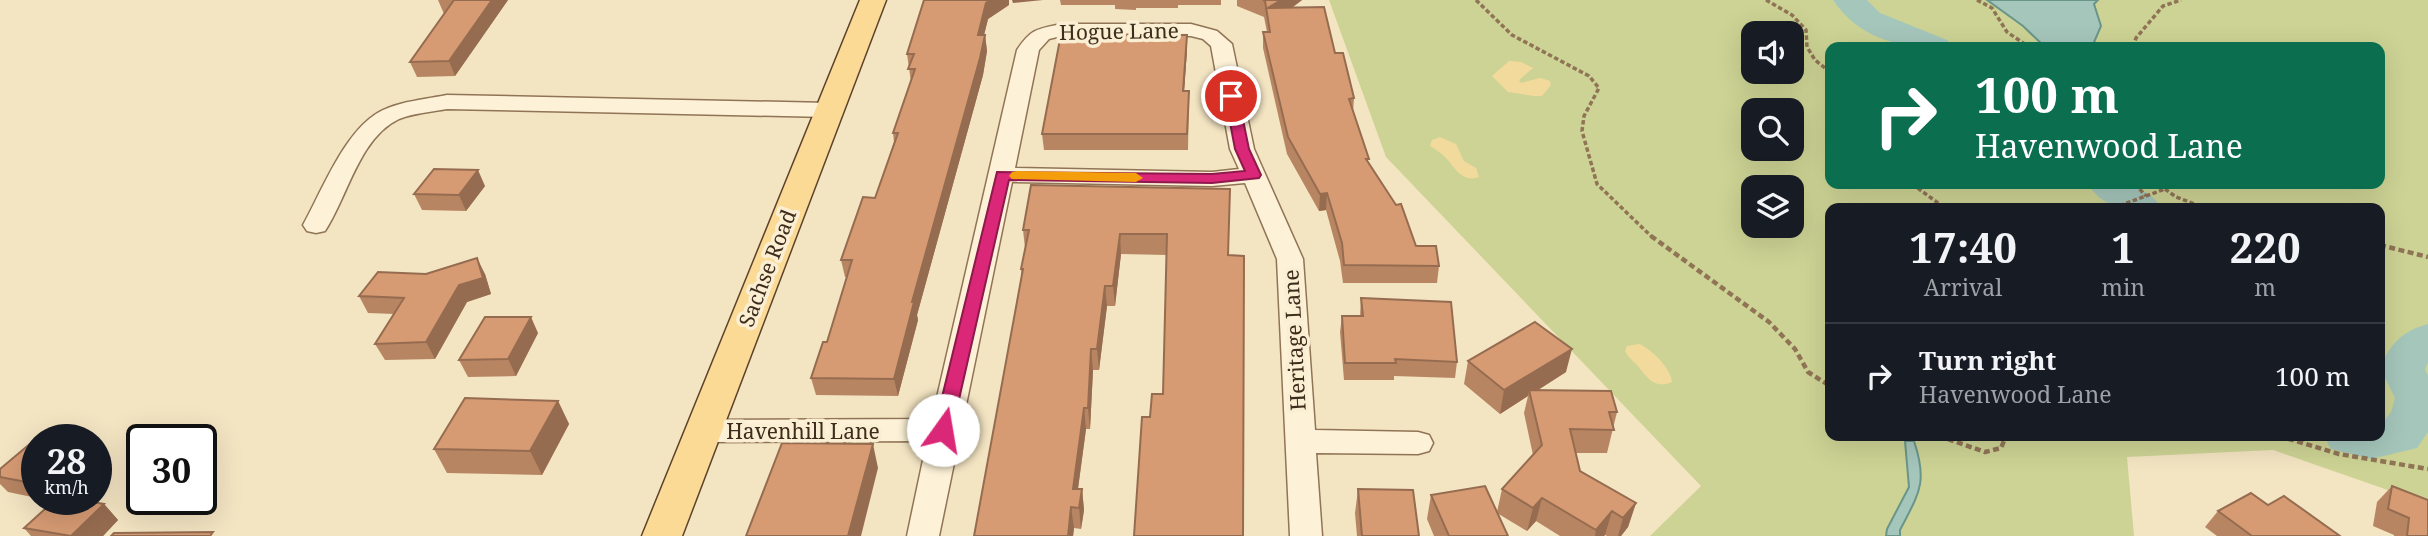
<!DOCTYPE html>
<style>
:root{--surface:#171b24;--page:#242831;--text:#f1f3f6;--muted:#9ea1a6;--line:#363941}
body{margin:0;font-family:"Noto Serif",serif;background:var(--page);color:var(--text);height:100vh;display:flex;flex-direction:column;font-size:26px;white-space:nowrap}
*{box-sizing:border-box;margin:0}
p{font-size:23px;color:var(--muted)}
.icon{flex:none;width:38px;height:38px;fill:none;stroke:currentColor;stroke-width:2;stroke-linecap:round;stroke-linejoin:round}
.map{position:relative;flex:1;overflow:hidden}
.drawer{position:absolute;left:1825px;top:203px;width:560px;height:238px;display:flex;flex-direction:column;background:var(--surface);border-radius:14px;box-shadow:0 7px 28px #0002}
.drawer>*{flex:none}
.hud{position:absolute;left:1825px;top:42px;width:560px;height:147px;border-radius:14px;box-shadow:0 7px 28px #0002;background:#0b6e4f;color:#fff;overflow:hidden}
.tools{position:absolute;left:1741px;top:21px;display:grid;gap:14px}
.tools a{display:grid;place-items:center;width:63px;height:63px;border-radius:14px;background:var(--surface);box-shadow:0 7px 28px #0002;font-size:35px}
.speed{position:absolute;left:21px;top:424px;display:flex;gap:14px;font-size:35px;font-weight:700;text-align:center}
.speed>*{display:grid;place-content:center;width:91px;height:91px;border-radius:50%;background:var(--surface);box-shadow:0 7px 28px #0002;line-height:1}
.speed small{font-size:18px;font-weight:400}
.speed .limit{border:4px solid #111;border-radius:10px;background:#fff;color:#111}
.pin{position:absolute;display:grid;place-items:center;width:60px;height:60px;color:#fff;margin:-30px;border:4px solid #fff;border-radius:50%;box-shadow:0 2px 7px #0007}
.me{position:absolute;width:77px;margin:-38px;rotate:13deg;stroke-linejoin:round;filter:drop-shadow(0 0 5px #0008)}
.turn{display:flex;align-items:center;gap:24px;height:147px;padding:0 35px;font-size:32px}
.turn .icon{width:91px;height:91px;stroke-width:2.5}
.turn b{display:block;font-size:49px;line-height:60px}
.eta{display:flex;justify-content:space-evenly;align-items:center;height:119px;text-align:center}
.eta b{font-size:42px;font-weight:700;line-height:49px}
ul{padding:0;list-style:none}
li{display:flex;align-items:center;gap:21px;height:105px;padding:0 35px;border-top:2px solid var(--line)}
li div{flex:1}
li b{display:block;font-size:26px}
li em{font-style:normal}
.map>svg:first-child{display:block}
.green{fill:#cdd394;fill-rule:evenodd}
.sand{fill:#f2da9c}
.water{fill:#a5c6bb;stroke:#6a958a;stroke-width:2}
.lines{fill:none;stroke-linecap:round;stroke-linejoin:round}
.river{fill:#a5c6bb;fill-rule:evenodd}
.minor-casing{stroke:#907456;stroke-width:3}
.major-casing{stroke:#5d422b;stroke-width:3}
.path-far1{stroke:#907456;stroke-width:3.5;stroke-dasharray:4.5 2.5;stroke-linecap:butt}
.path{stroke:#907456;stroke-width:4.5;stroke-dasharray:6 3.5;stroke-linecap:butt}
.minor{fill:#fdf1d7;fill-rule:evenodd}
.major{fill:#fbda96;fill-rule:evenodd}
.wall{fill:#b88563}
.shaded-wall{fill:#966c50}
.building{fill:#d69b73;stroke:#966c50;stroke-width:2}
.route{fill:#db2777;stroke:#8e194d;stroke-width:2}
.slow{fill:#f59e0b}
.labels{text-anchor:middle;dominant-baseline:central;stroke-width:7;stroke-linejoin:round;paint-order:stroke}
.street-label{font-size:21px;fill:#3e2c1c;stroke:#faeed3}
</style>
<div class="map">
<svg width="2428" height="536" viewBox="0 0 2428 536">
<rect width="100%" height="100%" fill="#f3e4c2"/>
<path class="green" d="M1329,0H2428V504L2273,450L2127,457L2134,536H1650L1701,486L1386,157ZM1754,33H1792V72H1754ZM1830,47H2380V184H1830ZM1754,110H1792V149H1754ZM1754,187H1792V226H1754ZM1830,208H2380V436H1830Z"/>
<g class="sand">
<polygon points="1509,61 1521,62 1533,68 1519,80 1521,83 1540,78 1550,81 1551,85 1542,96 1534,96 1508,92 1492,76"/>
<path d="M1440,137L1456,144L1464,161L1476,168L1479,177C1461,183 1455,167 1445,157C1441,153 1435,149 1430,146L1432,140Z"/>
<path d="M1639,344C1652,349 1671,369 1672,382C1653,390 1647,376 1636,364C1631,359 1628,357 1625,351L1627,346Z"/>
</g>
<g class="water">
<polygon points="1987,0 2098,0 2094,4 2101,26 2092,47 2045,47 2023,26"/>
<path d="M1905,441H1914C1928,483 1919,493 1900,530V536H1886L1887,529L1909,487Z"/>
</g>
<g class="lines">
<g class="river">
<path d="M1833,0H1867L1880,13L1947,40L1952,47C1904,49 1862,42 1833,0Z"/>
<path d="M2088,184C2117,184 2144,181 2162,208C2132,209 2105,212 2088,184Z"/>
<path d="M2428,324V362L2425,370L2428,375V432L2417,448L2371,459L2331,449L2324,436H2380V421L2385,420L2391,412L2395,398L2380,368C2390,344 2402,331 2428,324Z"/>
</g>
<defs>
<g id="minor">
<path d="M1061,24H1191L1217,31L1232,44L1254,149L1303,259L1315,430L1418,432L1429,435L1433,443L1429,451L1418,454L1316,453L1322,536H1290L1277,259L1245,183L1212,186L1012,182L939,536H907L927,441L705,442L694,439L690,431L694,423L705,420L932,419L1017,50C1031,29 1037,29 1061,24ZM1061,36H1191L1203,39L1211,46L1230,149L1239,169L1212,172L1015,168L1039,50L1049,39Z"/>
<path d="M447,95L828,103L836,105L839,110L836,115L828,117L447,109C431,112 414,113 399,119C359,138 348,196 325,231L316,233L307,231L303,225C322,191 346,127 383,110C403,101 426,99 447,95Z"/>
</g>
<polygon id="major" points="860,0 886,0 682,536 642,536"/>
</defs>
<use href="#minor" class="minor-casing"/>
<use href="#major" class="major-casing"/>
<g class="path-far1">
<polyline points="1476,0 1512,35 1589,76 1599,88 1584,116 1582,131 1597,184 1653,238"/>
<polyline points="1766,0 1792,15 1806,30 1807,47 1815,60 1830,72"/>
<polyline points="1977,0 1992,8 2007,32 2029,47"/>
<polyline points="2133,47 2136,38 2163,6 2181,0"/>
<polyline points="1912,184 1945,208"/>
<polyline points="2135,184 2146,196"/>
<polyline points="2165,189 2176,197 2205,208"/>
<polyline points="2113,208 2165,189 2165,184"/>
</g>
<g class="path">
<polyline points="1651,236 1769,322 1795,349 1808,372 1830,386"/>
<polyline points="2380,245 2428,257"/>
<polyline points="1939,436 1985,452 2001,448 2006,436"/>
<polyline points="2279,436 2339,454 2428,469"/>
</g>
<use href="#minor" class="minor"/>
<use href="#major" class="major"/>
</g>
<g class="wall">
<polygon points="438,0 508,0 455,76 417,77 410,62 444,14"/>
<polygon points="1060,0 1221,0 1221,5 1178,5 1178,8 1136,8 1136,10 1115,9 1115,5 1061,5"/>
<polygon points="1237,0 1302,0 1292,8 1335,53 1354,98 1353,112 1369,164 1416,246 1439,266 1437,283 1343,283 1340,261 1326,210 1319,211 1287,154 1263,48 1263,32 1267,32 1264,17 1237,6"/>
<polygon points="1009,5 988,19 984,35 985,35 987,51 983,75 917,315 918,320 898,396 816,395 811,378 827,342 847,277 845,277 841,260 875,198 894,142 893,133 911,82 907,54"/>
<polygon points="1187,35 1187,50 1184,91 1189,91 1188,150 1044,150 1042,134"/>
<polygon points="1031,185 1229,255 1244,256 1150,417 1163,394 1167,255 1121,254 1115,306 1107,306 1099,370 1093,370 1090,429 1086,429 1078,489 1082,489 1084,510 1081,529 1074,528 1073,536 974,536 1022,277 1021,269 1025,248 1023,230"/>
<polygon points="485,186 466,211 422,210 414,194"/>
<polygon points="426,274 485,274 491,294 467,302 435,359 385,360 375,344 394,314 368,313 359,296"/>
<polygon points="1361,298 1457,362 1455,378 1394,376 1394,380 1344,380 1340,332 1342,316 1360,316"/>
<polygon points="538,333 516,376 468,377 459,360"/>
<polygon points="1468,361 1566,372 1538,390 1617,412 1607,453 1576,453 1580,471 1636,503 1628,527 1621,536 1607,536 1605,535 1604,536 1560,536 1536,521 1527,531 1497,513 1508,536 1434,536 1427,519 1431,495 1497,512 1502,489 1533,455 1524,413 1528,396 1500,414 1464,384"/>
<polygon points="558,401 569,424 542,475 447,473 434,449"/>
<polygon points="37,439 37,498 8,492 0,484 0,469"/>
<polygon points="2392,486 2428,536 2394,536 2394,535 2373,526 2377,502"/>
<polygon points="1358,489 1419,536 1357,536 1355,513"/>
<polygon points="41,499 73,499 104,504 118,520 103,536 31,536 24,528 53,501"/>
<polygon points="2268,505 2340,536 2217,536 2205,527 2218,511"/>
</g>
<g class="shaded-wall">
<polygon points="492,0 508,0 455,76 449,61"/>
<polygon points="991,0 1009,0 1009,5 988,19 980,51 978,35 986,3"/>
<polygon points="1012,0 1043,0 1013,3"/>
<polygon points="1281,0 1302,0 1269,24 1268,8"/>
<polygon points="985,35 987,51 983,75 917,315 918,320 898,396 894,379 912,302"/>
<polygon points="1187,35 1187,50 1183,107 1183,91"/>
<polygon points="478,170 485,186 466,211 459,195"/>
<polygon points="1327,193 1326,210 1319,211 1320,194"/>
<polygon points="1120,234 1121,254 1115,306 1113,286"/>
<polygon points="477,258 485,274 491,294 467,302 435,359 426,342 459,285"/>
<polygon points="1105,286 1107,306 1099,370 1097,349"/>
<polygon points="531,317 538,333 516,376 508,359"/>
<polygon points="1091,349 1093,370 1090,429 1088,408"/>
<polygon points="1572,349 1566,372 1530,395 1529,390 1528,396 1500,414 1504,390"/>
<polygon points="558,401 569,424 542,475 530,451"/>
<polygon points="1084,408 1086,429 1075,510 1073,489"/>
<polygon points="97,441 111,458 96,471 96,442"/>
<polygon points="873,444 878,468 861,536 848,536"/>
<polygon points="1082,489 1084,510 1081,529 1079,508"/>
<polygon points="1542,498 1536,521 1527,531 1533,508"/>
<polygon points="1636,503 1628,527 1621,536 1618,536 1623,518"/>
<polygon points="104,504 118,520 103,536 71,536"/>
<polygon points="1071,507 1074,528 1073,536 1068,536"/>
<polygon points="1612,511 1605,535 1604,536 1595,536 1596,530"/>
</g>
<g class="building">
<polygon points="454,0 492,0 449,61 410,62"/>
<polygon points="924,0 991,0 986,3 978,35 985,35 980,58 912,302 914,302 894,379 811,378 823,342 827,342 852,260 841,260 863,197 875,198 898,133 893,133 915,69 908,69 914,54 907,54"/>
<polygon points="1263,0 1281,0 1268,8 1324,7 1335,53 1343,53 1354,98 1349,99 1369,159 1366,159 1396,205 1401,204 1416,246 1436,246 1439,266 1344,265 1342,243 1327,193 1320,194 1288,137 1263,32 1270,32 1265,1"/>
<polygon points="1061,34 1187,35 1183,91 1189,91 1187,134 1042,134"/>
<polygon points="434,169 478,170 459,195 414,194"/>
<polygon points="1031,185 1230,189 1228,255 1244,256 1243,536 1134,536 1142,417 1150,417 1152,394 1163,394 1167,234 1120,234 1113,286 1105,286 1097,349 1091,349 1088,408 1084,408 1073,489 1082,489 1079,508 1071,507 1068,536 974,536 1023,269 1021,269 1029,230 1023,230"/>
<polygon points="477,258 483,278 459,285 426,342 375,344 404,298 359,296 378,272 426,274"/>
<polygon points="1361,298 1451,302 1457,362 1395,359 1396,363 1345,363 1342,316 1363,316"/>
<polygon points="485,317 531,317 508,359 459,360"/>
<polygon points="1535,322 1572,349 1504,390 1468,361"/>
<polygon points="1529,390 1611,391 1617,412 1609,412 1614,430 1570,429 1580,471 1636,503 1623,518 1612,511 1596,530 1542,498 1533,508 1502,489 1542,445"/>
<polygon points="465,398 558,401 530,451 434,449"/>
<polygon points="44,432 85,439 37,439 37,484 0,477 0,469"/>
<polygon points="782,443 873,444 848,536 746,536"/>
<polygon points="1485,486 1508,536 1449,536 1431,495"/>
<polygon points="2392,486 2428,500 2428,536 2407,536 2409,518 2388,509"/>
<polygon points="1358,489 1413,490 1419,536 1362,536"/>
<polygon points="2251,493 2268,505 2284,496 2340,536 2252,536 2218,511"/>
<polygon points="56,499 73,499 104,504 71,536 24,528"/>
<polygon points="213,532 210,536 111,536 114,533"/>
</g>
<polygon class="route" points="1231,92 1238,96 1249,149 1261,175 1259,178 1212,183 1009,180 952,430 949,434 936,434 934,430 997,172 1212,174 1245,171 1235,149 1225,96"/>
<polygon class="slow" points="1017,171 1136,173 1143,178 1136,182 1012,179 1009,176 1012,172"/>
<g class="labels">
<g class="street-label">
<text transform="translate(1119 31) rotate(-1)">Hogue Lane</text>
<text transform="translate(767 268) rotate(-69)">Sachse Road</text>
<text transform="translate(1294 340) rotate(-93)">Heritage Lane</text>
<text x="803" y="431">Havenhill Lane</text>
</g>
</g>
</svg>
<div class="tools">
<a><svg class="icon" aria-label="sound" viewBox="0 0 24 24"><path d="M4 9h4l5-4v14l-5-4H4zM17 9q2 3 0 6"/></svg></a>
<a><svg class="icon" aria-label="search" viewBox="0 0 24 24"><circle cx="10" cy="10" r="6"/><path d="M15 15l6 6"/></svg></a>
<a><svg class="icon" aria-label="layers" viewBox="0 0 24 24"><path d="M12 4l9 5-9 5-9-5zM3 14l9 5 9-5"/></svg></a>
</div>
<div class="speed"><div>28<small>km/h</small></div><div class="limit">30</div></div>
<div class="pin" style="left:1231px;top:96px;background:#d93025"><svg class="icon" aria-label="arrive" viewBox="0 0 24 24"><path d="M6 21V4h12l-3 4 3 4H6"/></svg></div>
<svg class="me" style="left:943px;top:430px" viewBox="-20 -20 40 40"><circle r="19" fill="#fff"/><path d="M0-13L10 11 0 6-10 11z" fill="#db2777"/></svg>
<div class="hud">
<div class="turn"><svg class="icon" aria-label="right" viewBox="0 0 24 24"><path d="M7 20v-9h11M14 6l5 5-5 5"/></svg><div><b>100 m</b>Havenwood Lane</div></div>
</div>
<section class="drawer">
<div class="eta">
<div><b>17:40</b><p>Arrival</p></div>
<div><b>1</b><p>min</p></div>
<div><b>220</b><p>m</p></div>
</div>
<ul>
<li><svg class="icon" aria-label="right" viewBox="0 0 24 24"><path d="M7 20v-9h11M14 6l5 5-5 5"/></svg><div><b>Turn right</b><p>Havenwood Lane</p></div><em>100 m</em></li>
</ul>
</section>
</div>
